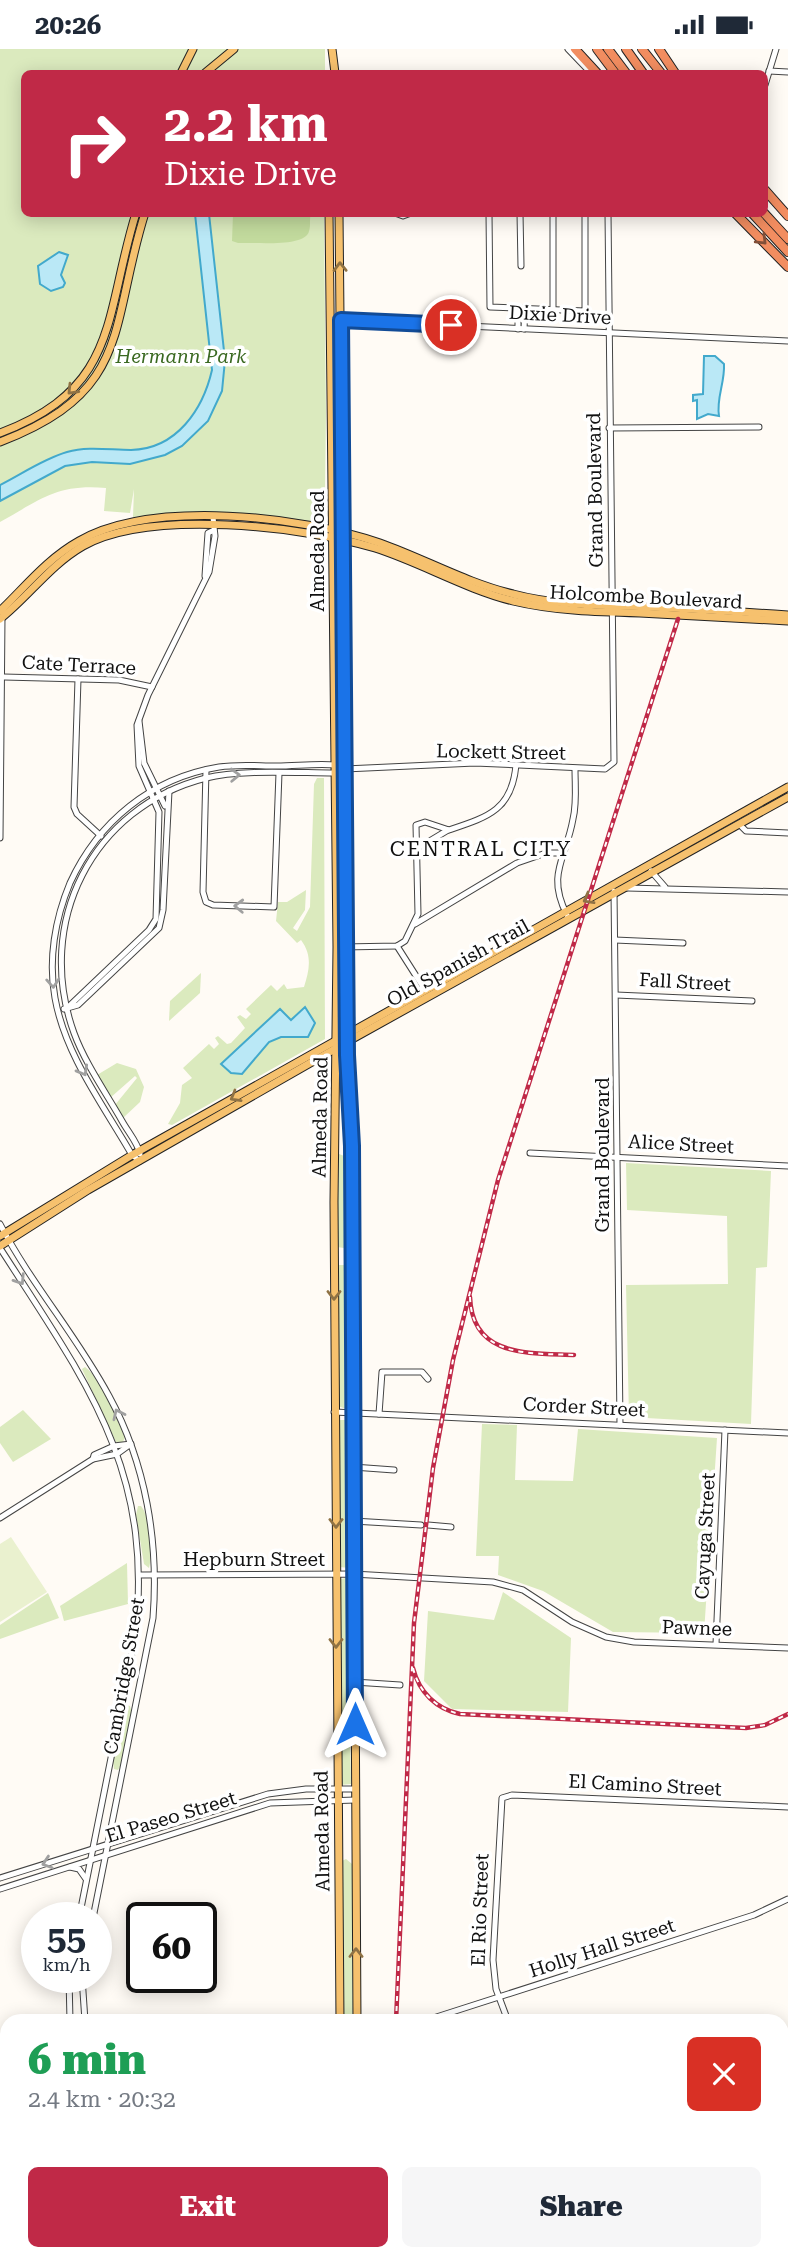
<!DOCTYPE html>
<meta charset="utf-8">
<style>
:root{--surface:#fff;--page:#f6f6f7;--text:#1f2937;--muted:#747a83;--accent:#c02947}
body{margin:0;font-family:"Roboto Serif",serif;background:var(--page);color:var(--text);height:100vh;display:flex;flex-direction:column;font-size:26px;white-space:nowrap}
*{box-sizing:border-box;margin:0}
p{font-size:23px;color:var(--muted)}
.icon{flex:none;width:38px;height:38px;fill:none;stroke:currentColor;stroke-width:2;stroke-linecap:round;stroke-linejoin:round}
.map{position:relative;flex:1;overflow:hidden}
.sheet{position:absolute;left:0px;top:1965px;width:789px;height:247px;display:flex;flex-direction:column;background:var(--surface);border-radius:21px 21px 0 0;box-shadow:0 4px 18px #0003}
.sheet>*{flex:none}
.hud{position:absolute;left:21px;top:21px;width:747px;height:147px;border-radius:10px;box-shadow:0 4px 18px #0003;background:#c02947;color:#fff;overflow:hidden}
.speed{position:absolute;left:21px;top:1853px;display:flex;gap:14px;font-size:35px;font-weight:700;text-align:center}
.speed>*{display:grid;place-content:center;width:91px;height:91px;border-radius:50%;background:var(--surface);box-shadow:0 4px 18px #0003;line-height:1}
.speed small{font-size:18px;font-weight:400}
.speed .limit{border:4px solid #111;border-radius:10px;background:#fff;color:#111}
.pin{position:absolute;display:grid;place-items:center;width:60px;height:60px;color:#fff;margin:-30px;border:4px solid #fff;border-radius:50%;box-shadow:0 2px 7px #0007}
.me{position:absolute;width:77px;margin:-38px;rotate:0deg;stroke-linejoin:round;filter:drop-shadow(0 0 5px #0008)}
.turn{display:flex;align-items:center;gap:24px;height:147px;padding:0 28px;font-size:32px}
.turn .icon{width:91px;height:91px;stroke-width:2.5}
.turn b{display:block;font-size:49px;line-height:60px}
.round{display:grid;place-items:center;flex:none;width:74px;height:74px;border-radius:10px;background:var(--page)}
.headline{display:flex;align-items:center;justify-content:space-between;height:119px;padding:0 28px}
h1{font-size:42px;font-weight:800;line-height:52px;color:#1e9e55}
.button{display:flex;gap:14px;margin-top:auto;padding:14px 28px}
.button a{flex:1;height:80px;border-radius:10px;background:var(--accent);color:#fff;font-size:28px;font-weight:800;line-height:80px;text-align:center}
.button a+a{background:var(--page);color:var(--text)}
.status{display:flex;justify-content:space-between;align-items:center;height:49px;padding:0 35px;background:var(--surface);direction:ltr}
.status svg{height:19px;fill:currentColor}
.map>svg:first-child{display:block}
.green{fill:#dbeabe}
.forest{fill:#c2da9d}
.pitch{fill:#eaf1cf}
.water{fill:#bae8f6;stroke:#42a9cc;stroke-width:2}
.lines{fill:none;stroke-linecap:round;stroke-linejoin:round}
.minor-casing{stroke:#444;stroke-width:7}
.major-casing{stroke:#222;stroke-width:9}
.highway-casing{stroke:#222;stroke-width:10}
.minor{stroke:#fff;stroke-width:5}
.major{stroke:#f6c16e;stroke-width:7}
.highway{stroke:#f28d60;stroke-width:8}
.rail-casing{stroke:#c02947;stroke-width:4.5}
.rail{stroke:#fff;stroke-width:2;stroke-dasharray:5;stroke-linecap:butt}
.oneway{stroke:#824f38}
.oneway2{stroke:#8f7244}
.oneway3{stroke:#a0a0a0}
.route-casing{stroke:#114b97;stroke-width:18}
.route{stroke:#1a73e8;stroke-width:12}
.labels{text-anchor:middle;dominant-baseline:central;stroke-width:7;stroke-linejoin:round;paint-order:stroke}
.street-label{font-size:19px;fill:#111;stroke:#fff}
.park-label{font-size:19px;font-style:italic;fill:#3a6921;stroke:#fff}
.neighbourhood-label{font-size:21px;letter-spacing:2px;fill:#111;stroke:#fff}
</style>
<div class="status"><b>20:26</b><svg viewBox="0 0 49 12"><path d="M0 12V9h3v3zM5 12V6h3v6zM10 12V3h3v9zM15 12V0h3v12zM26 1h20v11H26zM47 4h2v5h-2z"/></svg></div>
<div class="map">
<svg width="788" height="2211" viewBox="0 0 788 2211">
<rect width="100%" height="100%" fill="#fffbf5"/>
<g class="green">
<path d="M0,0H325V24H24V164L324,165L326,364L325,443L321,473L184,464L133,468L134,440L130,464L104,462L106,439C56,435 42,450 0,473Z"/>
<path d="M317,729H324L325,990L172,1076L168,1075L180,1054L182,1036L192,1029L183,1019L209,995L214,1000L219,995L215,989L218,987L227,995L231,994L245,979L237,968L240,966L246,970L251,965L246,960L271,936L277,942L284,935L287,940L304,938C309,922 313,907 301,891L297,894L276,872L278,853H287L306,841L305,861L293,879L297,882L310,858L314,735Z"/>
<polygon points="201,924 200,944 169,972 170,952"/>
<polygon points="117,1014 136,1020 144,1038 140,1053 123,1069 115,1056 137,1029 135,1027 110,1049 97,1026"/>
<polygon points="339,1105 347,1108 348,1195 344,1199 337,1198"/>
<polygon points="626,1114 771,1122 767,1218 756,1219 751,1375 629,1368 626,1236 728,1235 727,1167 627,1161"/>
<polygon points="336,1216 348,1216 346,1360 338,1357"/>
<path d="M85,1318C105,1333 115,1366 125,1388L123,1393H116L82,1320Z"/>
<polygon points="23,1361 51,1390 13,1413 0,1394 0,1378"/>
<polygon points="338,1371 349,1371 350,1519 339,1518"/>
<polygon points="482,1375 517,1376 515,1431 573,1432 578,1380 717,1389 704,1584 613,1583 543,1542 498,1526 499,1507 476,1507"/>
<path d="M138,1457H141C152,1471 153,1503 149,1519L144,1515L136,1466Z"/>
<polygon points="127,1514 128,1555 64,1572 60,1557"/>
<polygon points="347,1529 351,1735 341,1736 340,1530"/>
<polygon points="503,1543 571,1589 568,1663 452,1660 424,1632 428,1562 494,1571"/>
<polygon points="48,1544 59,1569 0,1590 0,1576"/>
<polygon points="127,1656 130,1657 132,1665 123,1712 118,1721 114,1720 113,1712 123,1662"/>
<polygon points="346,1810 352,1815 353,1972 344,1972 342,1812"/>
</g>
<path class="forest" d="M233,165H311C309,170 311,176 309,182C306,199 253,193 238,194L232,192Z"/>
<polygon class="pitch" points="11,1488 47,1543 0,1573 0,1495"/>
<g class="water">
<path d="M195,165H209L225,311L222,342L208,372L182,397L165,406L130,415L92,413L65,417L0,452V436C22,425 43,410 67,403C88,397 110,401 131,401C177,400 203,360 212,321Z"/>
<polygon points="59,203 68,206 61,226 65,234 63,238 51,242 40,235 38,217"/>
<path d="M704,307H715L724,315C725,334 716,349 719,367L708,365L697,370V351L693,352V346L703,345Z"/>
<polygon points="305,958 315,974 308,988 281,988 269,993 242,1025 231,1024 221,1015 280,960 291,971"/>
</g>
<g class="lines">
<defs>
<g id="minor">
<polyline points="568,0 591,24"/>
<polyline points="769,22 788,23"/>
<polyline points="765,36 776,0"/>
<polyline points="395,164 403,167 411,164"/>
<polyline points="489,164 490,258 585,262 585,164"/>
<polyline points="520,164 521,217"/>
<polyline points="553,164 553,260"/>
<polyline points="337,271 788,292"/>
<polyline points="518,280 518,259"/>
<polyline points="524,280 525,259"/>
<polyline points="609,379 759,378"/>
<polyline points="205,527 208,484 212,482"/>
<polyline points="4,628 119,631 152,638"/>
<polyline points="78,630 74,758 77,765 101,787"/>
<polyline points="139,672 144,714 165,757"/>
<polyline points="206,721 203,843 206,853 213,856 274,858 279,724"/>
<polyline points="739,775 746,782 788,784"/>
<polyline points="0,789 2,568"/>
<polyline points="418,799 448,781"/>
<polyline points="651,822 665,838"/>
<polyline points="627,839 788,843"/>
<polyline points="614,842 620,1376"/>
<path d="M567,866C546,825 566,810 573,770C577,754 575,737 575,720"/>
<polyline points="415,875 517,814 546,804 564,804"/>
<polyline points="615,891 683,894"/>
<polyline points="397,897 425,941"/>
<path d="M343,898L397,897L405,892L418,865L416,776L425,773L449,781C488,768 512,761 516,716"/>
<polyline points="616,946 752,952"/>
<polyline points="64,960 78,956 159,879 163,861 169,742"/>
<polyline points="66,960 149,881 156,870 159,763 139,717 137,676 148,646 209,523 215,487 213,468"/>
<polyline points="530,1104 788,1117"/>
<path d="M140,1105C138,1094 128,1083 122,1072C106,1044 85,1014 74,984C34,874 92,758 206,729C240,720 298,724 334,724L345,720L475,714L605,720L614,713L608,164"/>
<path d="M140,1112L132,1106C104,1057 65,1006 55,949C48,911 55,870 70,834C98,773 151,729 219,718C238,715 258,717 277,717C296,717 317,714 336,716"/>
<path d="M0,1175C31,1235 77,1287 109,1347C146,1415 159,1493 153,1569L93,1869"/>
<path d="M0,1199C86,1333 155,1421 135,1589L79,1869"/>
<polyline points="334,1363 788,1384"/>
<polyline points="379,1365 382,1323 422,1323 428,1330"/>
<polyline points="93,1410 117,1405 128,1397"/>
<polyline points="353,1418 394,1421"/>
<polyline points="0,1469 93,1410 94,1406 114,1397 131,1395"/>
<polyline points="353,1472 421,1476"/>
<polyline points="428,1476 451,1478"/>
<polyline points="139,1526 353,1525 493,1533 523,1541 572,1573 606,1588 634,1593 788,1599"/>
<polyline points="716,1595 725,1381"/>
<polyline points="354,1633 400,1636"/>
<polyline points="70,1818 79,1820 86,1830"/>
<polyline points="0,1829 268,1745 306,1740 355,1740"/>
<polyline points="0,1840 270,1754 355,1751"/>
<polyline points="69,1928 70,1972"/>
<polyline points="82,1928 85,1972"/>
<polyline points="424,1972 754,1866 788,1850"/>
<polyline points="508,1972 496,1940 493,1911 502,1749 512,1746 788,1758"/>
<polyline points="782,2026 788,2024"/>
<polyline points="0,2109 7,2106"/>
<polyline points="150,2205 152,2211"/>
<polyline points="499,2205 499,2211"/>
<polyline points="677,2205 679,2211"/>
</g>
<g id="major">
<polyline points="332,0 335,24"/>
<polyline points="181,24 193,0"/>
<polyline points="205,24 234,0"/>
<polyline points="329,164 337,898 334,1153 340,1972"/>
<polyline points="339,164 347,1004 352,1097 357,1972"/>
<path d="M0,384C120,339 104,267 136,164"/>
<path d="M0,393C133,342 109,278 145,164"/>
<path d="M0,562C26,537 47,510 79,492C153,450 302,467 380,494C425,510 467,534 513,545C558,557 605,556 650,558C696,560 742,563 788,566"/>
<path d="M0,570C29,547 50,516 83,497C149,460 303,477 375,499C422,514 465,540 513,552C555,562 597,563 640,564C689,567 739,569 788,572"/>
<polyline points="0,1187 132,1106 788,738"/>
<polyline points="0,1197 88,1141 354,989 788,748"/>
<polyline points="782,2181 788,2178"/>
<polyline points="341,2205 341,2211"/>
<polyline points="358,2205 358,2211"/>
<polyline points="715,2211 729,2205"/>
</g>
<g id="highway">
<polyline points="575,0 597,24"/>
<polyline points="597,0 615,24"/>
<polyline points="608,0 626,24"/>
<polyline points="626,0 643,24"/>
<polyline points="642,0 661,24"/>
<polyline points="659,0 675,24"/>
<polyline points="765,141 788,167"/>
<polyline points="735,164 788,218"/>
<polyline points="752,164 788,203"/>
<polyline points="764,164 788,190"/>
<polyline points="782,2186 788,2183"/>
<polyline points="782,2193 788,2190"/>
<polyline points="348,2211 349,2205"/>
<polyline points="728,2211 741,2205"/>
<polyline points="744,2211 757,2205"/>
<polyline points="775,2211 788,2207"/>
</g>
</defs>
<use href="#minor" class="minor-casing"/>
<use href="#major" class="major-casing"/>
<use href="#highway" class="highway-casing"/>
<use href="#minor" class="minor"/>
<use href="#major" class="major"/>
<use href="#highway" class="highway"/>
<defs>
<g id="rail">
<path d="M470,1248C472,1309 530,1304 574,1306"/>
<path d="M413,1619C419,1643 436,1660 460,1665L746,1679L765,1676L788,1665"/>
<polyline points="396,1972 414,1574 433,1419 453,1311 498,1131 678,570"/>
<polyline points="387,2211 387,2205"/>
</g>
</defs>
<use href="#rail" class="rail-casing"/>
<use href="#rail" class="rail"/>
</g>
<defs><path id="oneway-chevron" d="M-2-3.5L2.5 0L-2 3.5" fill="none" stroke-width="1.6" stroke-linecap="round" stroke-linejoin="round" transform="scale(1.75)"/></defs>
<use class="oneway" href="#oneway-chevron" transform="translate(762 191) rotate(45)"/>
<g class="oneway2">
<use href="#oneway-chevron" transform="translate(340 218) rotate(-91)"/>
<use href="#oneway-chevron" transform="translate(72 341) rotate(134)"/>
<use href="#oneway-chevron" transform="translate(588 850) rotate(151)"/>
<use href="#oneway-chevron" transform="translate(235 1048) rotate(150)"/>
<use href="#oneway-chevron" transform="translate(334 1246) rotate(90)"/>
<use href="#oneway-chevron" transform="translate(336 1474) rotate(90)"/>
<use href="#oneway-chevron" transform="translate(336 1594) rotate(90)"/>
<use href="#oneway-chevron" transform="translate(356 1904) rotate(-90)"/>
</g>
<g class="oneway3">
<use href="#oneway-chevron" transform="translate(235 726) rotate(-2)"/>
<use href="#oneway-chevron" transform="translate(239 857) rotate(-178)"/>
<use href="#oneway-chevron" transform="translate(53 934) rotate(86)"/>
<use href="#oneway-chevron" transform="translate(83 1022) rotate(61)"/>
<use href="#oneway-chevron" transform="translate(20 1231) rotate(57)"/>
<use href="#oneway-chevron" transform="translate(118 1365) rotate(-115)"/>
<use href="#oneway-chevron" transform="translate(47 1814) rotate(162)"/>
</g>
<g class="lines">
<defs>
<polyline id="route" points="355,1675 352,1097 347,1006 341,271 451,276"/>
</defs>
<use href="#route" class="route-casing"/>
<use href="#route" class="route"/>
</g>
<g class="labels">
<g class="street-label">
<text transform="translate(560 266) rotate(3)">Dixie Drive</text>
<text transform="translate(595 441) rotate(-91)">Grand Boulevard</text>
<text transform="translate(317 502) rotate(-90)">Almeda Road</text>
<text transform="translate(646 548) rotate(3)">Holcombe Boulevard</text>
<text transform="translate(79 616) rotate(3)">Cate Terrace</text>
<text transform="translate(501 703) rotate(1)">Lockett Street</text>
<text transform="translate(458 914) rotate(-29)">Old Spanish Trail</text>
<text transform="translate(685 933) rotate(3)">Fall Street</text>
<text transform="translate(320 1068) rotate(-89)">Almeda Road</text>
<text transform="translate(681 1095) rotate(3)">Alice Street</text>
<text transform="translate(602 1106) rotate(-90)">Grand Boulevard</text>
<text transform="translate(584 1358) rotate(3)">Corder Street</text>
<text transform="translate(705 1487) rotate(-87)">Cayuga Street</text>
<text x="254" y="1510">Hepburn Street</text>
<text transform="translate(697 1579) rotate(2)">Pawnee</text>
<text transform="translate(124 1627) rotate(-80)">Cambridge Street</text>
<text transform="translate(645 1736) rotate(3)">El Camino Street</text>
<text transform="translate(171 1768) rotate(-17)">El Paseo Street</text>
<text transform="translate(322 1782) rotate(-91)">Almeda Road</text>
<text transform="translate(480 1861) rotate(-88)">El Rio Street</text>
<text transform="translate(602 1899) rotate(-18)">Holly Hall Street</text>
</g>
<g class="park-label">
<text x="181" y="307">Hermann Park</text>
</g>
<g class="neighbourhood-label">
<text x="481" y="800">CENTRAL CITY</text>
</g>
</g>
</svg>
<div class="speed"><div>55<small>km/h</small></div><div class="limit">60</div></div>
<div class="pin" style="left:451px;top:276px;background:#d93025"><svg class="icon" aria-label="arrive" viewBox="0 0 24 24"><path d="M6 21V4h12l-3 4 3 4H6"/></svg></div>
<svg class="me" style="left:355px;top:1675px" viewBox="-20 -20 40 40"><path d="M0-17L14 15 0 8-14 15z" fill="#1a73e8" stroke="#fff" stroke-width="4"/></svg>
<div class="hud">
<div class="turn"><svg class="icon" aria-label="right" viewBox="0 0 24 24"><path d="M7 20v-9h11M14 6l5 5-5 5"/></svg><div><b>2.2 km</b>Dixie Drive</div></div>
</div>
<section class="sheet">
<div class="headline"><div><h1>6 min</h1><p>2.4 km · 20:32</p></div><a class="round" style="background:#d93025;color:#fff"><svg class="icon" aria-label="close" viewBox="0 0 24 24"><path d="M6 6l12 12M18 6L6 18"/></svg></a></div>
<div class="button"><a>Exit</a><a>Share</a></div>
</section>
</div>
